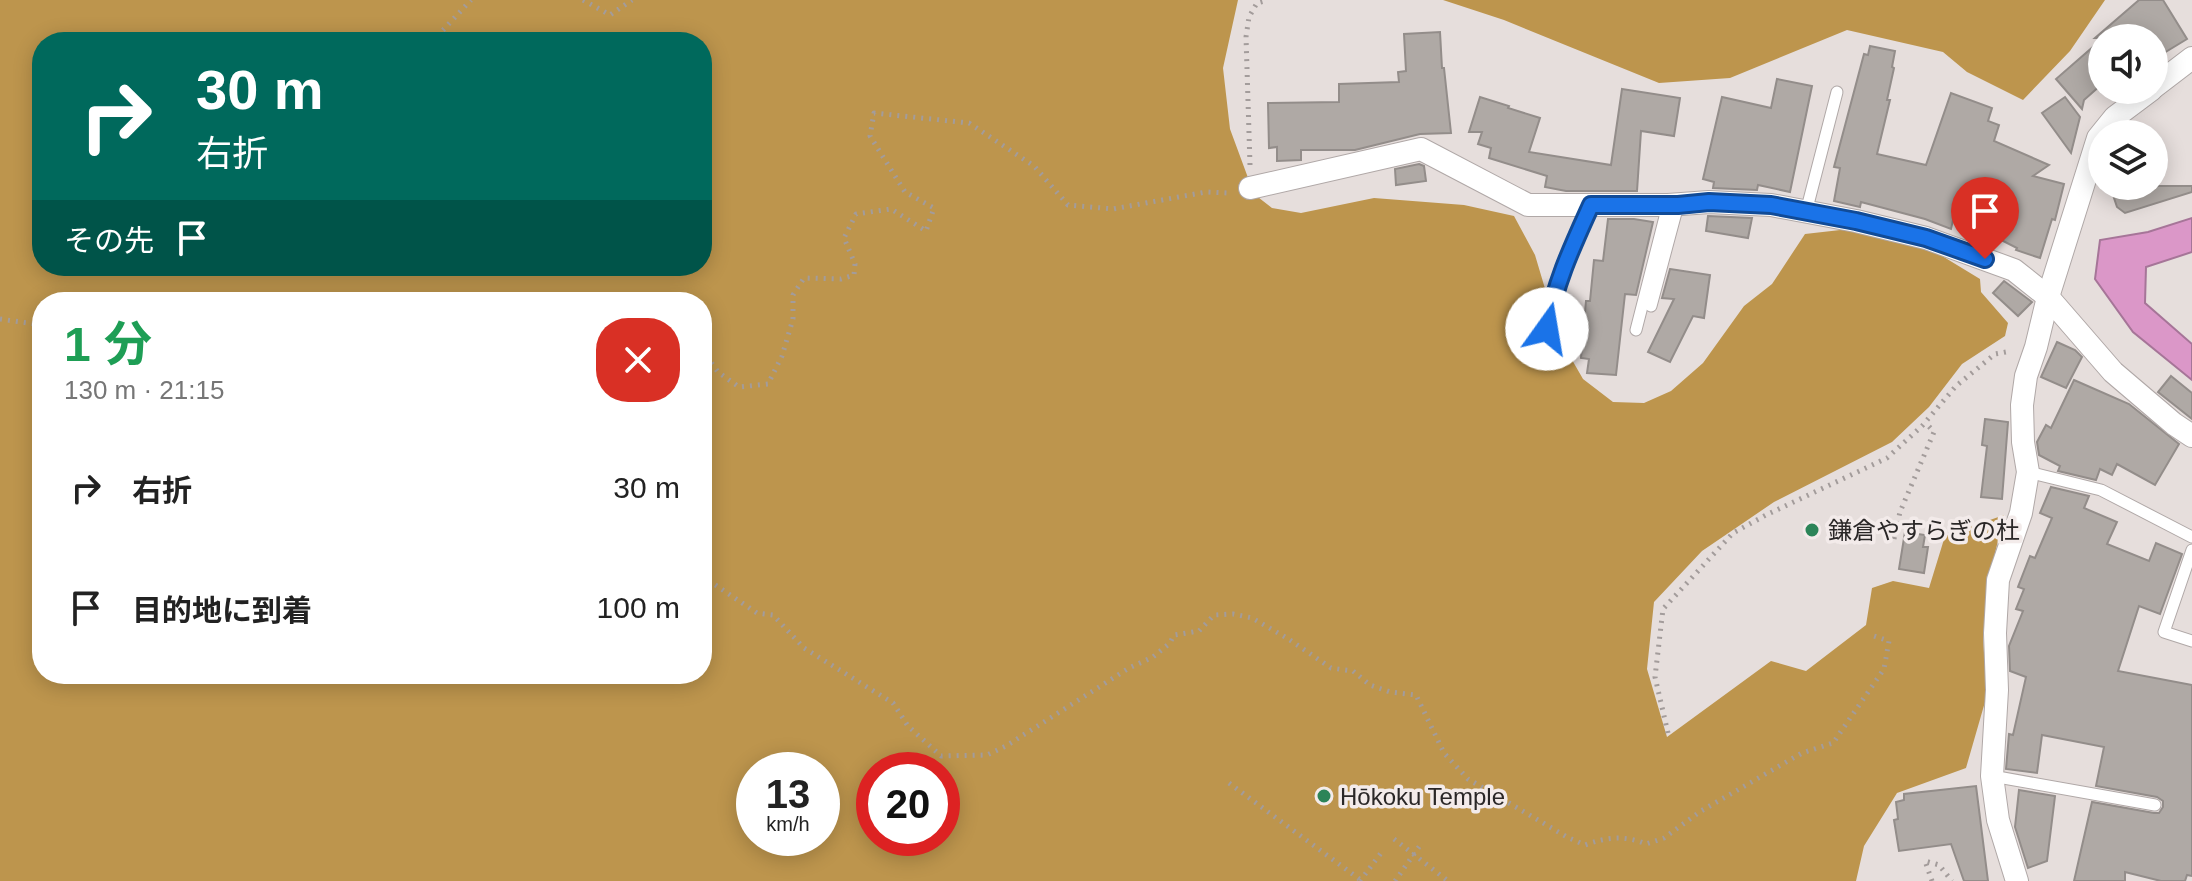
<!DOCTYPE html>
<html lang="ja">
<meta charset="utf-8">
<style>
:root{--surface:#fff;--page:#f6f6f6;--text:#222;--muted:#767676}
body{margin:0;font-family:Helvetica,"Noto Sans JP",sans-serif;background:var(--page);color:var(--text);height:100vh;display:flex;flex-direction:column;font-size:30px;white-space:nowrap}
*{box-sizing:border-box;margin:0}
p{font-size:26px;color:var(--muted)}
.icon{flex:none;width:44px;height:44px;fill:none;stroke:currentColor;stroke-width:2;stroke-linecap:round;stroke-linejoin:round}
.map{position:relative;flex:1;overflow:hidden}
.details{position:absolute;left:32px;top:292px;width:680px;height:392px;display:flex;flex-direction:column;background:var(--surface);border-radius:32px;box-shadow:0 4px 20px #0003}
.details>*{flex:none}
.hud{position:absolute;left:32px;top:32px;width:680px;height:244px;border-radius:32px;box-shadow:0 4px 20px #0003;background:#00695c;color:#fff;overflow:hidden}
.fabs{position:absolute;left:2088px;top:24px;display:grid;gap:16px}
.fabs a{display:grid;place-items:center;width:80px;height:80px;border-radius:50%;background:var(--surface);box-shadow:0 4px 20px #0003;font-size:40px}
.speed{position:absolute;left:736px;top:752px;display:flex;gap:16px;font-size:40px;font-weight:700;text-align:center}
.speed>*{display:grid;place-content:center;width:104px;height:104px;border-radius:50%;background:var(--surface);box-shadow:0 4px 20px #0003;line-height:1}
.speed small{font-size:20px;font-weight:400}
.speed .limit{border:12px solid #d22;background:#fff;color:#111}
.pin{position:absolute;display:grid;place-items:center;width:68px;height:68px;color:#fff;margin:-82px -34px;border-radius:50% 50% 50% 0;rotate:-45deg;box-shadow:0 0 8px #0007}
.pin .icon{rotate:45deg}
.me{position:absolute;width:88px;margin:-44px;rotate:13deg;stroke-linejoin:round;filter:drop-shadow(0 0 6px #0008)}
.turn{display:flex;align-items:center;gap:28px;height:168px;padding:0 32px;font-size:36px}
.turn .icon{width:104px;height:104px;stroke-width:2.5}
.turn b{display:block;font-size:56px;line-height:68px}
.then{display:flex;align-items:center;height:76px;padding:0 32px;background:#0003;gap:16px;font-size:30px}
.round{display:grid;place-items:center;flex:none;width:84px;height:84px;border-radius:32px;background:var(--page)}
.headline{display:flex;align-items:center;justify-content:space-between;height:136px;padding:0 32px}
h1{font-size:48px;font-weight:700;line-height:60px;color:#1e9e55}
ul{padding:0;list-style:none}
li{display:flex;align-items:center;gap:24px;height:120px;padding:0 32px}
li div{flex:1}
li b{display:block;font-size:30px}
li em{font-style:normal}
.map>svg:first-child{display:block}
.forest{fill:#bd954d;fill-rule:evenodd}
.water{fill:#db97c8;stroke:#a67598;stroke-width:2}
.building{fill:#afa9a5;stroke:#938d8a;stroke-width:2}
.lines{fill:none;stroke-linecap:round;stroke-linejoin:round}
.service-casing{stroke:#b0a8a7;stroke-width:13}
.minor-casing{stroke:#b0a8a7;stroke-width:24}
.path{stroke:#a39c9b;stroke-width:5;stroke-dasharray:2 6;stroke-linecap:butt}
.service{stroke:#fff;stroke-width:11}
.minor{stroke:#fff;stroke-width:22}
.route-casing{stroke:#114b97;stroke-width:20}
.route{stroke:#1a73e8;stroke-width:14}
.poi-dot{fill:#2c8458;stroke:#f3ebea;stroke-width:3}
.labels{text-anchor:middle;dominant-baseline:central;stroke-width:7;stroke-linejoin:round;paint-order:stroke}
.poi-label{font-size:24px;fill:#2a2727;stroke:#f3ebea;text-anchor:start}
</style>
<div class="map">
<svg width="2192" height="881" viewBox="0 0 2192 881">
<rect width="100%" height="100%" fill="#e6dedc"/>
<g class="forest">
<path d="M0,0H1238L1223,68L1230,129L1254,194L1272,208L1301,213L1374,198L1464,205L1514,216L1535,255L1560,339L1583,379L1613,402L1644,403L1671,391L1703,363L1744,306L1772,284L1805,234L1858,228L1929,248L1980,279L1981,292L2008,323L2005,336L1962,364L1929,407L1892,442L1774,502L1702,551L1654,602L1647,669L1667,737L1771,661L1806,671L1866,625L1872,588L1893,581L1929,588L1945,536L2004,515L1988,583L1983,638L1987,695L1966,768L1897,793L1864,846L1856,881H0ZM42,42H702V266H42ZM42,302H702V674H42ZM754,770H822V838H754ZM874,770H942V838H874Z"/>
<polygon points="1443,0 2105,0 2070,51 2023,100 1967,72 1943,52 1847,30 1730,78 1659,83 1504,20"/>
</g>
<polygon class="water" points="2192,218 2192,252 2146,267 2145,303 2192,344 2192,380 2133,332 2095,279 2100,240 2148,232"/>
<g class="building">
<polygon points="2139,0 2163,0 2187,39 2154,59 2154,38 2095,38"/>
<polygon points="1440,32 1442,68 1444,68 1451,133 1420,134 1355,150 1301,150 1301,160 1277,161 1277,147 1269,148 1268,103 1339,102 1339,84 1399,82 1398,72 1406,71 1404,34"/>
<polygon points="2102,39 2102,84 2084,100 2082,109 2056,79"/>
<polygon points="1870,46 1895,51 1892,67 1894,68 1887,100 1890,100 1877,154 1926,165 1951,93 1992,108 1988,121 1999,125 1994,141 2049,165 2033,176 2064,184 2055,220 2052,219 2040,258 2016,250 2017,248 1954,216 1951,229 1925,219 1861,202 1860,207 1834,201 1840,168 1834,167 1864,54 1868,55"/>
<polygon points="1777,79 1812,86 1790,192 1758,185 1757,190 1713,188 1714,182 1703,179 1722,97 1771,108"/>
<polygon points="1622,89 1680,98 1674,136 1641,131 1637,191 1566,191 1545,187 1547,176 1489,158 1491,148 1478,144 1482,132 1469,132 1480,97 1509,106 1508,108 1540,118 1529,152 1611,165"/>
<polygon points="2065,97 2080,117 2071,153 2042,113"/>
<polygon points="1419,164 1424,166 1426,181 1396,185 1395,169"/>
<polygon points="2110,186 2192,186 2192,192 2125,213 2117,207"/>
<polygon points="1708,216 1752,218 1748,238 1706,231"/>
<polygon points="1608,219 1634,219 1653,222 1636,295 1625,294 1616,375 1587,373 1589,359 1581,358 1586,301 1590,301 1594,260 1603,261"/>
<polygon points="1670,269 1710,275 1704,318 1693,316 1670,362 1648,352 1674,299 1662,298"/>
<polygon points="2004,281 2032,302 2018,316 1993,293"/>
<polygon points="2057,342 2075,350 2082,357 2066,388 2041,377"/>
<polygon points="2171,376 2192,393 2192,419 2158,392"/>
<polygon points="2074,380 2129,404 2179,444 2155,485 2117,464 2112,475 2100,469 2096,480 2058,471 2060,466 2039,455 2037,442 2046,425 2051,428"/>
<polygon points="1985,419 2008,422 2002,499 1981,497 1987,446 1982,445"/>
<polygon points="2051,487 2089,496 2084,508 2117,522 2107,544 2149,561 2156,543 2182,554 2160,614 2139,606 2118,671 2192,685 2192,876 2187,875 2185,881 2161,881 2125,872 2125,881 2074,881 2092,802 2154,813 2159,813 2163,807 2163,801 2157,797 2096,786 2104,747 2042,735 2037,773 2006,769 2009,734 2013,735 2026,677 2010,671 2009,646 2023,611 2016,609 2024,589 2018,587 2030,556 2035,558 2052,518 2040,513"/>
<polygon points="1905,532 1925,535 1923,547 1928,547 1924,573 1899,569"/>
<polygon points="1976,786 1988,881 1964,881 1951,844 1899,851 1894,820 1898,819 1896,802 1904,800 1904,794"/>
<polygon points="2019,790 2055,796 2047,861 2028,868 2015,827"/>
</g>
<g class="lines">
<defs>
<g id="service">
<polyline points="1806,212 1837,92"/>
<polyline points="1651,306 1678,205"/>
<path d="M1547,329C1556,282 1571,248 1591,205"/>
<polyline points="1636,330 1668,205"/>
<polyline points="2028,472 2101,490 2192,537"/>
<polyline points="2192,550 2164,632 2192,641"/>
<polyline points="1992,776 2155,805"/>
</g>
<g id="minor">
<polyline points="2154,87 2192,58"/>
<polyline points="1250,188 1421,149 1528,205 1668,205 1709,202 1771,205 1856,221 1926,238 2014,270 2048,297 2113,372 2174,424 2192,436"/>
<polyline points="2017,881 1998,820 1992,776 1997,690 1995,633 1998,580 2021,513 2028,472 2023,442 2022,405 2026,376 2036,347 2048,297 2098,138 2115,117 2151,90"/>
</g>
</defs>
<use href="#service" class="service-casing"/>
<use href="#minor" class="minor-casing"/>
<g class="path">
<polyline points="583,0 610,15 632,0"/>
<polyline points="432,42 471,0"/>
<polyline points="1250,165 1246,37 1249,17 1257,3 1268,0"/>
<polyline points="0,319 42,325"/>
<polyline points="702,350 718,372 739,387 768,384 782,356 793,319 793,295 804,278 841,279 854,275 855,264 844,238 856,214 891,209 926,231 934,208 905,192 870,136 874,113 969,123 1034,166 1068,205 1113,209 1206,192 1228,193"/>
<polyline points="1894,539 1900,512 1934,432 1925,422"/>
<path d="M702,576L757,613L773,615L804,648L893,703L908,726L941,756L987,755L1006,746L1129,668L1153,657L1170,643L1174,635L1199,631L1214,615L1233,614L1252,618L1287,638L1331,668L1353,671L1370,685L1390,692L1416,695L1444,753L1468,779L1567,837L1585,845C1606,837 1625,835 1646,844L1664,838L1701,811L1802,753L1833,743L1884,669L1889,641L1874,636"/>
<polyline points="1668,733 1655,677 1663,609 1733,533 1766,515 1887,458 1922,426 1956,386 1995,354 2011,351"/>
<polyline points="1229,783 1362,881"/>
<polyline points="1394,839 1448,881"/>
<polyline points="1360,881 1381,853"/>
<polyline points="1395,881 1421,844"/>
<polyline points="1932,881 1925,861 1939,865 1952,881"/>
</g>
<use href="#service" class="service"/>
<use href="#minor" class="minor"/>
</g>
<g class="lines">
<defs>
<path id="route" d="M1547,329C1555,283 1572,247 1591,205H1678L1709,202L1771,205L1856,221L1926,238L1985,259"/>
</defs>
<use href="#route" class="route-casing"/>
<use href="#route" class="route"/>
</g>
<g class="poi-dot">
<circle cx="1812" cy="530" r="8"/>
<circle cx="1324" cy="796" r="8"/>
</g>
<g class="labels">
<g class="poi-label">
<text x="1828" y="530">鎌倉やすらぎの杜</text>
<text x="1340" y="796">Hōkoku Temple</text>
</g>
</g>
</svg>
<div class="fabs">
<a><svg class="icon" aria-label="sound" viewBox="0 0 24 24"><path d="M4 9h4l5-4v14l-5-4H4zM17 9q2 3 0 6"/></svg></a>
<a><svg class="icon" aria-label="layers" viewBox="0 0 24 24"><path d="M12 4l9 5-9 5-9-5zM3 14l9 5 9-5"/></svg></a>
</div>
<div class="speed"><div>13<small>km/h</small></div><div class="limit">20</div></div>
<div class="pin" style="left:1985px;top:259px;background:#d93025"><svg class="icon" aria-label="arrive" viewBox="0 0 24 24"><path d="M6 21V4h12l-3 4 3 4H6"/></svg></div>
<svg class="me" style="left:1547px;top:329px" viewBox="-20 -20 40 40"><circle r="19" fill="#fff"/><path d="M0-13L10 11 0 6-10 11z" fill="#1a73e8"/></svg>
<div class="hud">
<div class="turn"><svg class="icon" aria-label="right" viewBox="0 0 24 24"><path d="M7 20v-9h11M14 6l5 5-5 5"/></svg><div><b>30 m</b>右折</div></div>
<div class="then">その先<svg class="icon" aria-label="arrive" viewBox="0 0 24 24"><path d="M6 21V4h12l-3 4 3 4H6"/></svg></div>
</div>
<section class="details">
<div class="headline"><div><h1>1 分</h1><p>130 m · 21:15</p></div><a class="round" style="background:#d93025;color:#fff"><svg class="icon" aria-label="close" viewBox="0 0 24 24"><path d="M6 6l12 12M18 6L6 18"/></svg></a></div>
<ul>
<li><svg class="icon" aria-label="right" viewBox="0 0 24 24"><path d="M7 20v-9h11M14 6l5 5-5 5"/></svg><div><b>右折</b></div><em>30 m</em></li>
<li><svg class="icon" aria-label="arrive" viewBox="0 0 24 24"><path d="M6 21V4h12l-3 4 3 4H6"/></svg><div><b>目的地に到着</b></div><em>100 m</em></li>
</ul>
</section>
</div>
